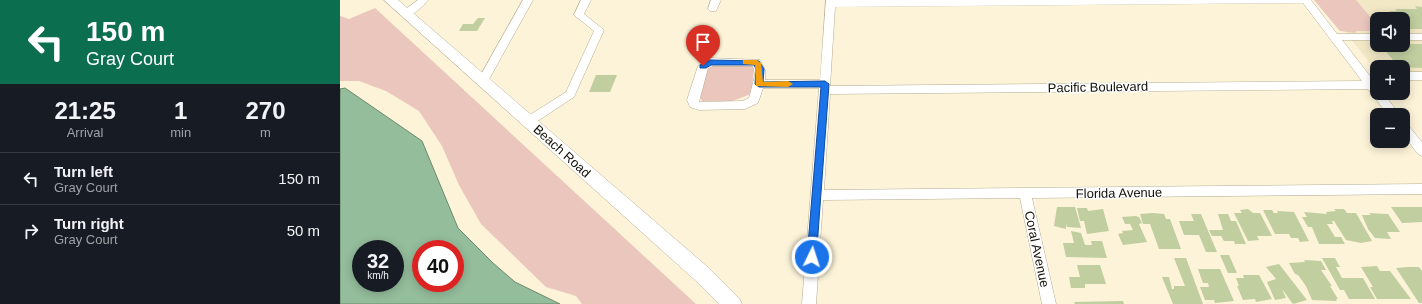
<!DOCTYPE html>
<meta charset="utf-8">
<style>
:root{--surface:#171b24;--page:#20242c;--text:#f1f3f6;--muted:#9ea1a6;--line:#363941}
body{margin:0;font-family:Helvetica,sans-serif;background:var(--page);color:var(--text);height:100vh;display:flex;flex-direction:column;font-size:15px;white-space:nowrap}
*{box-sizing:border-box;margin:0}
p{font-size:13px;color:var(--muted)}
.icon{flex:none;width:22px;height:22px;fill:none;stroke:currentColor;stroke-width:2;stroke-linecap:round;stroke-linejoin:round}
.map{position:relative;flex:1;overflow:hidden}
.panel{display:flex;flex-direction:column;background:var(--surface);width:340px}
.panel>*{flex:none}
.guide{background:#0b6e4f;color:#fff;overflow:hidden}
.fabs{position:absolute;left:1030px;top:12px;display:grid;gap:8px}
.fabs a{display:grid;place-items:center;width:40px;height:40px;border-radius:8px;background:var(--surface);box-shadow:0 2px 10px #0003;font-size:20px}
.speed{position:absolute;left:12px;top:240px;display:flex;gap:8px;font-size:20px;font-weight:700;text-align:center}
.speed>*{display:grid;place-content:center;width:52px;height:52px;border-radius:50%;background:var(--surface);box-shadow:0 2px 10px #0003;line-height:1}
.speed small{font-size:10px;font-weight:400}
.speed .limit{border:6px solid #d22;background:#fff;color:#111}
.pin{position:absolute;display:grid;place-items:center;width:34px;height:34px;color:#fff;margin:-41px -17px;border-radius:50% 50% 50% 0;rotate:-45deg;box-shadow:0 0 4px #0007}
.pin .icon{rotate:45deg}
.me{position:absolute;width:44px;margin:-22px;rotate:4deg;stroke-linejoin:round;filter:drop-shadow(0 0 3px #0008)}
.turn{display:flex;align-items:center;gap:14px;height:84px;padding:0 20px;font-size:18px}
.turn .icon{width:52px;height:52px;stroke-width:2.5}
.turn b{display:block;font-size:28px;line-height:34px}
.eta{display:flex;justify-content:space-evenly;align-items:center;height:68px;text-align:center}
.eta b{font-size:24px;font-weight:700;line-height:28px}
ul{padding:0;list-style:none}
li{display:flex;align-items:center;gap:12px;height:52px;padding:0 20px;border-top:1px solid var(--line)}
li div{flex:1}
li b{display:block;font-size:15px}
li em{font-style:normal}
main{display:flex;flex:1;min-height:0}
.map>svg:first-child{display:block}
.built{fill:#f2e8c6;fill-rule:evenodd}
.green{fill:#eac6bd}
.water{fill:#94bd9b;stroke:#6d896f;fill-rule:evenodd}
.building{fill:#c1ce9f}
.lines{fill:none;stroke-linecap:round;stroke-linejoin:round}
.minor-casing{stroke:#b3ab92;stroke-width:1}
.major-casing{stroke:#b3ab92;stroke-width:1}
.minor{fill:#fff;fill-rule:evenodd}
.major{fill:#fff;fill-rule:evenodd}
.route{fill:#1a73e8;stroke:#114b97}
.slow{fill:#f59e0b}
.labels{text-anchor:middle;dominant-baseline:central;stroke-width:3;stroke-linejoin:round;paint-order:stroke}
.street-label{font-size:13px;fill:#131007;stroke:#fff}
</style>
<main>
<section class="panel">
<div class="guide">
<div class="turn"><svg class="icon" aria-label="left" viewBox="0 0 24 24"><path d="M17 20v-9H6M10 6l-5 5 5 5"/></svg><div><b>150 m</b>Gray Court</div></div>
</div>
<div class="eta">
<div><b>21:25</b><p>Arrival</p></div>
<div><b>1</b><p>min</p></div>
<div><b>270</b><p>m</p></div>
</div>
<ul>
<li><svg class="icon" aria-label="left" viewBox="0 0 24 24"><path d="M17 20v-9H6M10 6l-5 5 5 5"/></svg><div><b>Turn left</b><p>Gray Court</p></div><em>150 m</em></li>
<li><svg class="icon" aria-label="right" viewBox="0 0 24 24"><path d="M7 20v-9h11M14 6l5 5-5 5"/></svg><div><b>Turn right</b><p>Gray Court</p></div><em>50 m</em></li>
</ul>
</section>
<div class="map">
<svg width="1082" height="304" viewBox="0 0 1082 304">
<rect width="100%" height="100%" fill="#fcf3d8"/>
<path class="built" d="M980,0H1082V73H1063V67H1037V72ZM1037,19H1063V45H1037Z"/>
<g class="green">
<polygon points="974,0 1016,0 1037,25 1037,31 1016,31 1015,33 1000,31"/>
<polygon points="35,8 356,304 242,304 236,296 206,287 141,224 119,185 102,146 79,111 46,91 19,81 0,81 0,16 9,19"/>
<polygon points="411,65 414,69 411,94 392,101 362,101 360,97 368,68 374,66"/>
</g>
<path class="water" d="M5,88L82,141L118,228L153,263L175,282L220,304H0V89ZM21,249H55V283H21ZM81,249H115V283H81Z"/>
<g class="building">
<polygon points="1075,6 1082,7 1082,29 1066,29 1063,26 1063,19 1056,19 1049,11 1057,11 1055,9 1077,9"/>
<polygon points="138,18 145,18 137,31 119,31 123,24 133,24"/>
<polygon points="1063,44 1082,44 1082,68 1059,67 1042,47 1043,45"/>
<polygon points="256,75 277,75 270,92 249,92"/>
<polygon points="717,207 735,207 741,228 727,227 726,224 726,229 714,226"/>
<polygon points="1051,207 1082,207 1082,222 1062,223"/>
<polygon points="737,208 747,208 748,211 763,209 769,231 747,234 744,221 740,221"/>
<polygon points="908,209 913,213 920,213 932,236 917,236 919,240 908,241 894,213 902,213 900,210"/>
<polygon points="994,209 1004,209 1007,213 1016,213 1032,241 1021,243 1006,240 994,221 992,221 993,224 987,224 995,237 1001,237 1005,244 979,244 972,227 968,227 962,217 967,217 964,212 987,214 986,212 996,211"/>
<polygon points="923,210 932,210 934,213 938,213 937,211 954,212 969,241 960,242 958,238 951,238 949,234 935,234"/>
<polygon points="813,213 824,214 826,219 830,219 841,249 819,249 810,224 803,224 800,214"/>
<polygon points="1029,213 1048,214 1060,232 1047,232 1051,239 1035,238 1028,229 1022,215 1031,215"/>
<polygon points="851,214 861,214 877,252 866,252 859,235 844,235 839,221 854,221"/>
<polygon points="878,214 888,214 891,221 896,221 906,244 895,244 894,241 884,241 881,236 872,236 869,230 883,230"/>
<polygon points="795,216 799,217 802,223 799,224 807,242 783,245 778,234 783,233 782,231 793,230 790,224 785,224 782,217"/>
<polygon points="731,231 741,233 745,245 752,245 751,241 762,241 767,258 726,257 723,243 734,243"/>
<polygon points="880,255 889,255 897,273 888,273"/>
<polygon points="834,258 846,258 863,304 833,304 822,277 829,277 832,289 834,289 834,286 845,286"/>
<polygon points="982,258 995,258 1000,267 996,267 1002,278 1023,278 1035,299 1009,299 1004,290 1000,290"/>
<polygon points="964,260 981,261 986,270 981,270 992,286 990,286 998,299 996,299 997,301 972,300 966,286 958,275 955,274 949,263 965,262"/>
<polygon points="939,264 967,300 953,304 942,289 946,298 935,300 927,282 936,279 926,267"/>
<polygon points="737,265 760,265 766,284 745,284 745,288 731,288 729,277 740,277"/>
<polygon points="1037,266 1040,271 1050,271 1071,299 1037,299 1030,287 1033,287 1021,267"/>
<polygon points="1068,267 1079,267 1082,271 1082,303 1079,303 1056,268"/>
<polygon points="858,269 880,269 894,301 875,303 874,300 865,300 860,287 869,287 868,283 863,283"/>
<polygon points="903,275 919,275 932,299 916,302 915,299 903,300 897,286 899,286 896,278 904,278"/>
<polygon points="783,301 784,304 735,304 734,302"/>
</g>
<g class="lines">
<defs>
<g id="minor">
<path d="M78,0H88C82,7 72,18 63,15L61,13L63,11Z"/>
<polygon points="183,0 193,0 147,83 139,83 138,80"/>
<polygon points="241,0 251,0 244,14 264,30 234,97 193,124 185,124 183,121 185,118 226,92 254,31 234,15"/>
<polygon points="371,0 381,0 376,11 370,11 368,9"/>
<path d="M486,0H971L997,34H1037V40H1002L1037,85V93H1043L1060,115H1048L1028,89L490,94L484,190L1082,184V194L692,198L716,304H702L680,198L483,200L476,304H462L479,88H423L418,103L405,109L359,110L350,107L347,100L358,66L370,58L420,60L425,70V80H480ZM963,3L1022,81L490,86L495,7ZM372,66H413L415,75L409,98L403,101L359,102L368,68Z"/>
<rect x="1063" y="34" width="19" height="6"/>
<rect x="1063" y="72" width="19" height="8"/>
<polygon points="1063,123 1067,124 1082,142 1082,156 1078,154 1063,135"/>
</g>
<polygon id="major" points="44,0 58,0 370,269 399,298 402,304 379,304 356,281"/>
</defs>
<use href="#minor" class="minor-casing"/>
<use href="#major" class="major-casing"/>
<use href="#minor" class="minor"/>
<use href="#major" class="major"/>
</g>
<polygon class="route" points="370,60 419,61 424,69 423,82 485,81 489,84 476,261 469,261 467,257 481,87 419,87 415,84 416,69 414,65 371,65 366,68 360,68 360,65"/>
<polygon class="slow" points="403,60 416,60 421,63 423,82 448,81 453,84 448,87 416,86 415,65 403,64"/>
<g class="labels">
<g class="street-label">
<text transform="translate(758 87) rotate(-1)">Pacific Boulevard</text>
<text transform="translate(222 151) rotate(42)">Beach Road</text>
<text transform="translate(779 193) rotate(-1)">Florida Avenue</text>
<text transform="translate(697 249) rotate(78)">Coral Avenue</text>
</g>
</g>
</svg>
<div class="fabs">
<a><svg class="icon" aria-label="sound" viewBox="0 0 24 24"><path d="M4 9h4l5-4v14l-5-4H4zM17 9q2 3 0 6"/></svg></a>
<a>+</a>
<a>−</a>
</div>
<div class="speed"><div>32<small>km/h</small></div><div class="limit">40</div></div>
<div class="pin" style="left:363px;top:66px;background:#d93025"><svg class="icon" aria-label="arrive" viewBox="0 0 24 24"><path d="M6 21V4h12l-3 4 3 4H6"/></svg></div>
<svg class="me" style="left:472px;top:257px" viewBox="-20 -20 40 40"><circle r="17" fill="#1a73e8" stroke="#fff" stroke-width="3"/><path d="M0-11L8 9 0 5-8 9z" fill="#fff"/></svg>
</div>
</main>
